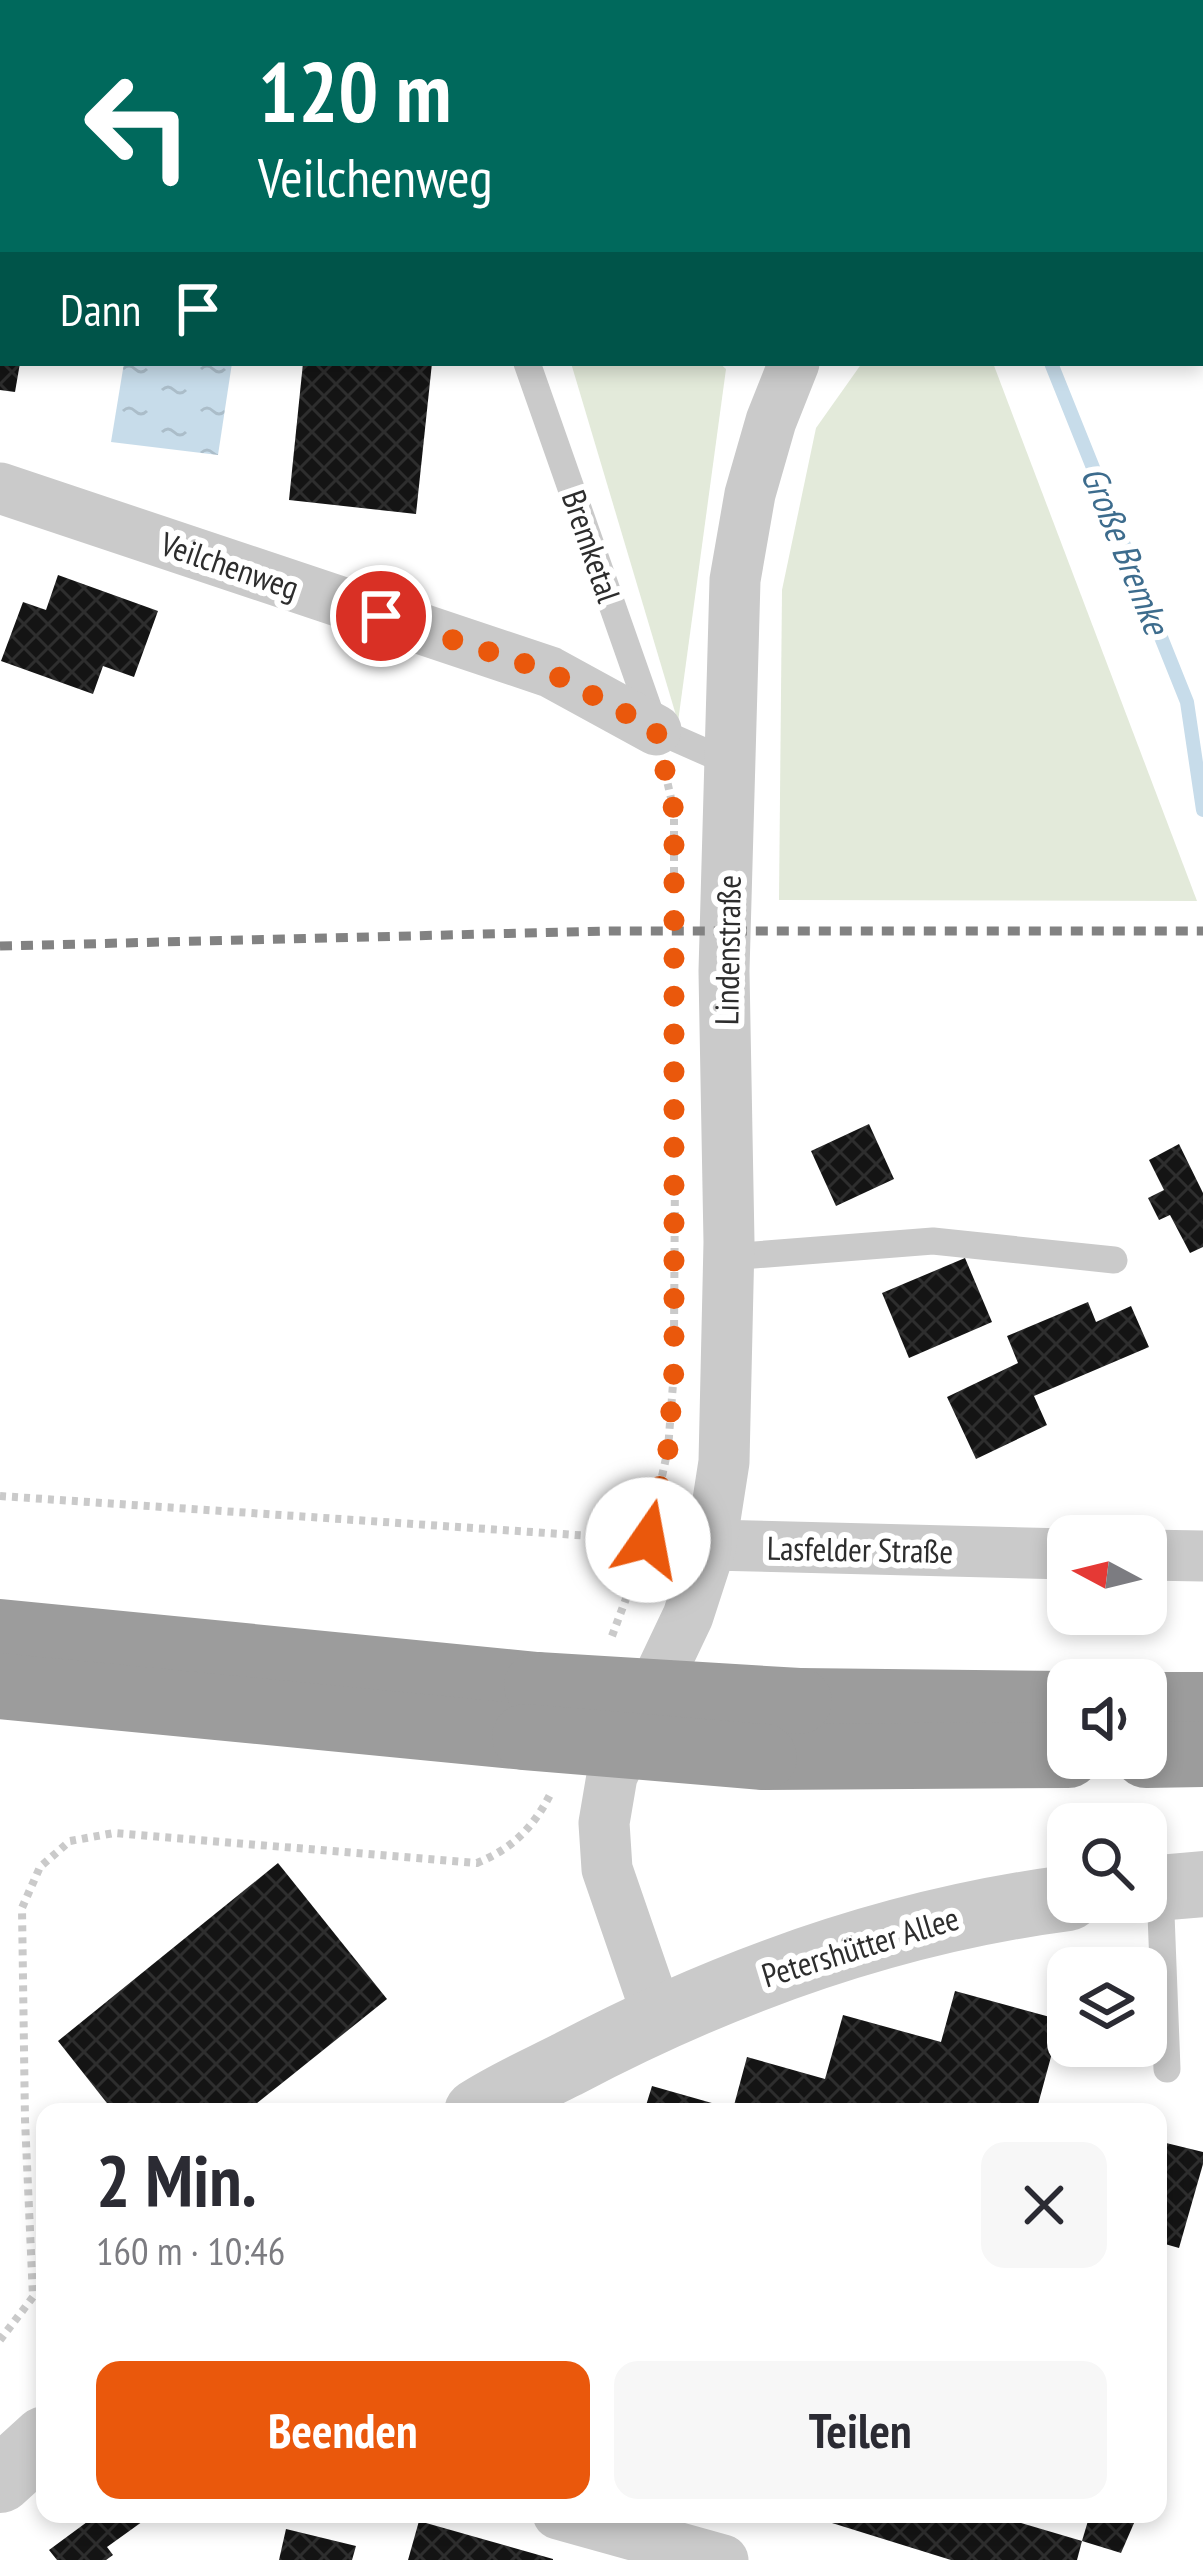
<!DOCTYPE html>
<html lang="de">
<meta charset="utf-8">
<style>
:root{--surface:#fff;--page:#f7f7f7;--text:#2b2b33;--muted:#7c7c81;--accent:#ea580c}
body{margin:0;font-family:"PT Sans Narrow",sans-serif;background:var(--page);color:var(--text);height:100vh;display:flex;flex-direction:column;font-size:45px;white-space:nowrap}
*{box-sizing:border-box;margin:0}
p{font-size:39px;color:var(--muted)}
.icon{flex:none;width:66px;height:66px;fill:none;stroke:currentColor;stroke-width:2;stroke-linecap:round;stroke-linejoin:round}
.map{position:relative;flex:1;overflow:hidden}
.drawer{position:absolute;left:36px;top:2103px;width:1131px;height:420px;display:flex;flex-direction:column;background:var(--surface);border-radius:24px;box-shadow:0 6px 18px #0003}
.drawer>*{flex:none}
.guide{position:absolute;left:0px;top:0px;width:1203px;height:366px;box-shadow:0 6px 18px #0003;background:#00695c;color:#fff;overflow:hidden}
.needle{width:78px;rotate:277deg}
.controls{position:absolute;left:1047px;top:1515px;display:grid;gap:24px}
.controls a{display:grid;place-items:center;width:120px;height:120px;border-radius:24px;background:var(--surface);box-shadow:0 6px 18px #0003;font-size:60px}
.pin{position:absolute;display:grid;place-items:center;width:102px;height:102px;color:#fff;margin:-51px;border:6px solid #fff;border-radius:50%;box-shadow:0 3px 12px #0007}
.me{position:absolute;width:132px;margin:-66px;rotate:12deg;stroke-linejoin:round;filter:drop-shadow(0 0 9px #0008)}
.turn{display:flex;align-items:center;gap:42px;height:252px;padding:0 60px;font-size:54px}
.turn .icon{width:156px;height:156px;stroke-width:2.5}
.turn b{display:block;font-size:84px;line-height:102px}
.then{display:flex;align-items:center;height:114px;padding:0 60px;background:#0003;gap:24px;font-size:45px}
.round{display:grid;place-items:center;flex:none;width:126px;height:126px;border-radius:24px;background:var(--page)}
.summary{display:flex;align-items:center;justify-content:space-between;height:204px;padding:0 60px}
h1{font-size:72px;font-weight:600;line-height:90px}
.cta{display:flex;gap:24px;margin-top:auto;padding:24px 60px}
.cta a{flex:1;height:138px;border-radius:24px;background:var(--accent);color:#fff;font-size:48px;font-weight:600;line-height:138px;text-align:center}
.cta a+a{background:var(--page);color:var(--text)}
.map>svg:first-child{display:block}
.green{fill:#e3eada}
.water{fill:url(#water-ripples)}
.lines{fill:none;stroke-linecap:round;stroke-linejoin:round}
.stream{stroke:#c7dcea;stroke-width:14}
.building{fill:url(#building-cross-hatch)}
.path{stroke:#cacaca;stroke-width:8;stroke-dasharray:6 6;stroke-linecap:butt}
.service{stroke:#cacaca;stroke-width:27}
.minor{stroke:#cacaca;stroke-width:51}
.tertiary{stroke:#cacaca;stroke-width:66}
.trunk{stroke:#9c9c9c;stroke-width:66}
.rail{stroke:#828282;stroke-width:9;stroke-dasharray:12 9;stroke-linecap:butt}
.trunk-bridge{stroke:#9c9c9c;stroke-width:66}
.route{stroke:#ea580c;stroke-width:21;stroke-dasharray:0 37.8}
.labels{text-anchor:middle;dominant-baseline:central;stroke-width:12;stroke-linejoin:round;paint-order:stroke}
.street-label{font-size:33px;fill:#2d2d2d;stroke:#fff}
.water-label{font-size:36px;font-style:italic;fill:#3d6c8d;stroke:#fff}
</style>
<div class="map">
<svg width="1203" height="2560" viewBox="0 0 1203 2560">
<defs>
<pattern id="water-ripples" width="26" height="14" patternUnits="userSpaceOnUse" patternTransform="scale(3)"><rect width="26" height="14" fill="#c7dcea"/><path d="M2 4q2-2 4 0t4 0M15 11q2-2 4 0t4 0" fill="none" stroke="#abbdc9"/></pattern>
<pattern id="building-cross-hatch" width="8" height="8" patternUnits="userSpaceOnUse" patternTransform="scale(3)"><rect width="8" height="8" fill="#141414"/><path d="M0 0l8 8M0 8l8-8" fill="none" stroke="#2e2e2e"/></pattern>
</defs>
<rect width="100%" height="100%" fill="#fff"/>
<g class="green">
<polygon points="571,363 719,363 726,369 678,722"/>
<polygon points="862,363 993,363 1197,901 779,900 782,590 816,428"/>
</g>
<polygon class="water" points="124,363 232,363 218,455 111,442"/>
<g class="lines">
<g class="stream">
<polyline points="901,0 902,3"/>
<polyline points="1051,363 1187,702 1203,810"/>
</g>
</g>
<g class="building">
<polygon points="0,363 20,363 15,392 0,390"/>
<polygon points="303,363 432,363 416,514 289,500"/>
<polygon points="58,575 158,611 134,677 103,666 93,694 1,661 23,602 46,610"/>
<polygon points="869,1124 894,1179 836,1206 811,1151"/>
<polygon points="1179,1144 1203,1193 1203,1247 1190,1253 1170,1215 1159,1220 1148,1198 1164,1190 1149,1160"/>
<polygon points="965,1258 992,1322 909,1358 882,1293"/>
<polygon points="1088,1302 1096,1322 1131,1306 1149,1347 1034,1396 1047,1425 976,1459 947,1397 1018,1363 1007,1336"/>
<polygon points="278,1863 387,1999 246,2112 114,2112 58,2041"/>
<polygon points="955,1991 1061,2020 1036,2112 644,2112 652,2086 733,2109 747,2057 825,2079 843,2015 941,2042"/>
<polygon points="1158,2141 1203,2152 1203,2164 1179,2248 1158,2242"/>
<polygon points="81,2514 153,2514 107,2547 113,2555 106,2560 57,2560 49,2550 87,2522"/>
<polygon points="803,2514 991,2514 1082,2541 1077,2560 951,2560"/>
<polygon points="1090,2514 1138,2514 1121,2553 1082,2541"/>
<polygon points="419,2521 553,2559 553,2560 408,2560"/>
<polygon points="286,2529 356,2546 352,2560 279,2560"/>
</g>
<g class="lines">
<g class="path">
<polyline points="665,772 674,811 674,876"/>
<polyline points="674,1338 675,1173"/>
<polyline points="0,1496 650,1540"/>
<polyline points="612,1636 648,1540 668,1449 674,1371"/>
<path d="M0,2340L33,2297L25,2120L22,1908L40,1867L70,1841L114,1833L477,1863C513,1848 533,1828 551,1793"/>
</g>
<g class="service">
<polyline points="527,363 656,730 731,763"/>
<polyline points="728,1257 933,1241 1114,1260"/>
<polyline points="1160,1888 1167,2069"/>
</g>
<g class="minor">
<polyline points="457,0 457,3"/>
<polyline points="1042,3 1046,0"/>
<polyline points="0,488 550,672 656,730"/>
<polyline points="711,1545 1068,1554"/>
<polyline points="1146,1555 1203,1556"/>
<polyline points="658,2017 607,1869 604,1823 612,1776 688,1616 711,1545 724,1462 729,1242 724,971 735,580 750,494 771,421 794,363"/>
<polyline points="558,2514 723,2560"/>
</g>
<g class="tertiary">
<polyline points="1146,1889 1203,1884"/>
<path d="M477,2112C505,2094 536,2080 566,2065C723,1982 892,1921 1068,1898"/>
<polyline points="0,2480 45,2439"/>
</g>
<g class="trunk">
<polyline points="0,1632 537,1685"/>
<polyline points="0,1686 525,1737"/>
<polyline points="799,1701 1068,1704"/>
<polyline points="1146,1705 1203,1705"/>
<polyline points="1146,1755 1203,1754"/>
<polyline points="764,1757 1068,1755"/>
</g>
<polyline class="rail" points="0,946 609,931 1203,931"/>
<g class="trunk-bridge">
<polyline points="537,1685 799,1701"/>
<polyline points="525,1737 764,1757"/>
</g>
</g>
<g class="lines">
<polyline class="route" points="381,616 550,672 656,730 674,811 674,1370 668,1449 648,1540"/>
</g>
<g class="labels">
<g class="street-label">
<text transform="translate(592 546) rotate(71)">Bremketal</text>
<text transform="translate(230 565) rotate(19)">Veilchenweg</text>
<text transform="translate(727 950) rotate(-89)">Lindenstraße</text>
<text transform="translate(860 1549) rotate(1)">Lasfelder Straße</text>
<text transform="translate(860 1946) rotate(-17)">Petershütter Allee</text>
</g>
<g class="water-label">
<text transform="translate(1126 550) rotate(68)">Große Bremke</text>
</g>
</g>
</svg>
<div class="controls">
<a><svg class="needle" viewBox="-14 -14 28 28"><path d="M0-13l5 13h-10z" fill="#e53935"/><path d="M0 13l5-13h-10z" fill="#7c7c81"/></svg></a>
<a><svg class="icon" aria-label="sound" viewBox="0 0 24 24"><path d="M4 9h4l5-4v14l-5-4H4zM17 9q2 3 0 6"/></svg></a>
<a><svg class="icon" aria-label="search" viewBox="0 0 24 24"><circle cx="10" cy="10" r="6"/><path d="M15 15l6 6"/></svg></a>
<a><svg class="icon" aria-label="layers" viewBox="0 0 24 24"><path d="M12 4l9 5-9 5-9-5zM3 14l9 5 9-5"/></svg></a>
</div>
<div class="pin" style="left:381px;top:616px;background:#d93025"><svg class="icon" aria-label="arrive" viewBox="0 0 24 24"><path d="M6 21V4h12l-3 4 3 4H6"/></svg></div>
<svg class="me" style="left:648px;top:1540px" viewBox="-20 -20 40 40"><circle r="19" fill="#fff"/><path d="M0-13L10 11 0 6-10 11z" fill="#ea580c"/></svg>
<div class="guide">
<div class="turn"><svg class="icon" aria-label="left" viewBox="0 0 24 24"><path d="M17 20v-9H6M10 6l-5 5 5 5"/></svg><div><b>120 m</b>Veilchenweg</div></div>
<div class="then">Dann<svg class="icon" aria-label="arrive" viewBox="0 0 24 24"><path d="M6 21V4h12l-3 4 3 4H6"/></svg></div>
</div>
<section class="drawer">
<div class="summary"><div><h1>2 Min.</h1><p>160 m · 10:46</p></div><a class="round"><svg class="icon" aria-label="close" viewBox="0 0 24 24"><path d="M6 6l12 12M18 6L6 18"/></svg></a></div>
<div class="cta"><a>Beenden</a><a>Teilen</a></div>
</section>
</div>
